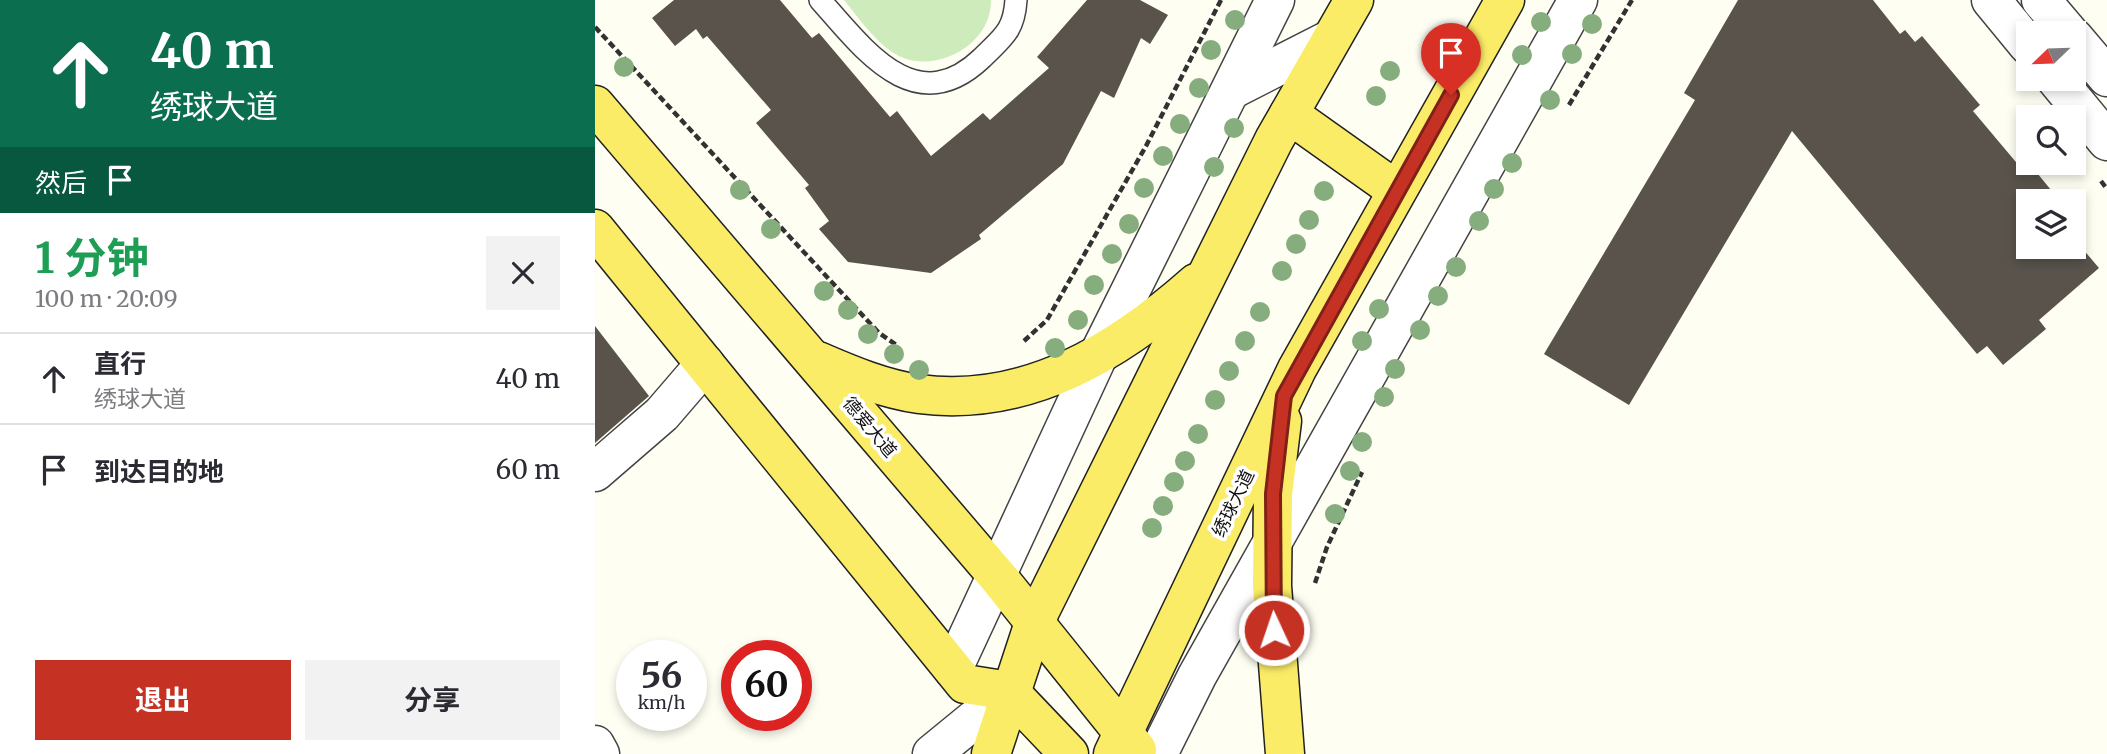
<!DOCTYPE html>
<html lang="zh">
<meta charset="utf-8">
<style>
:root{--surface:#fff;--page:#f2f2f3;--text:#2b2b33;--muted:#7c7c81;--line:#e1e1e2;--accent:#c53223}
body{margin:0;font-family:Merriweather,"Noto Sans SC",serif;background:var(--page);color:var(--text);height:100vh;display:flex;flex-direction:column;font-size:26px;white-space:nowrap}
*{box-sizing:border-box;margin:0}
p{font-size:23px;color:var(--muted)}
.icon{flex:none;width:38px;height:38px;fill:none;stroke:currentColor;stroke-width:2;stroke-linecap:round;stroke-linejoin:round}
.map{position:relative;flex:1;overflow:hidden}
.sheet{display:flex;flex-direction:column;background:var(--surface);width:595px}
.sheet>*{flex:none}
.banner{background:#0b6e4f;color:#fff;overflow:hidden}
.needle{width:46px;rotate:247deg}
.buttons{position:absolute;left:1421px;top:21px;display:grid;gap:14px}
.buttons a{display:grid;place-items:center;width:70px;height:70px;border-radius:0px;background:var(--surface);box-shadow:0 4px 10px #0003;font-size:35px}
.speed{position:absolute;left:21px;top:640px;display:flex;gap:14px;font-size:35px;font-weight:700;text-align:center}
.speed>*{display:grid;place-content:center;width:91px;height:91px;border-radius:50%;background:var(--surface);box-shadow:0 4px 10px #0003;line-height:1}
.speed small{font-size:18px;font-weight:400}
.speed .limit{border:10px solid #d22;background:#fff;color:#111}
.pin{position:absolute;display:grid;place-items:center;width:60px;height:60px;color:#fff;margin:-72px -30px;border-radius:50% 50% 50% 0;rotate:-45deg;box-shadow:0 0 7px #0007}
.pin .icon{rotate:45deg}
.me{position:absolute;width:77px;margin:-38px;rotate:357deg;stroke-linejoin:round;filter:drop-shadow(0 0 5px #0008)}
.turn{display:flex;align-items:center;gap:24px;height:147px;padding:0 35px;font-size:32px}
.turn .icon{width:91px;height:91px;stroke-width:2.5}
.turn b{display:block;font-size:49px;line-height:60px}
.then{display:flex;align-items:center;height:66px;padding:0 35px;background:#0003;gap:14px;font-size:26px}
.round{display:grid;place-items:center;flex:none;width:74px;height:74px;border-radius:0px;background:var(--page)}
.overview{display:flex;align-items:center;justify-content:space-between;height:119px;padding:0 35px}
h1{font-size:42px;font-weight:700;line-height:52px;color:#1e9e55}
.action{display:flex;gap:14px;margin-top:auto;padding:14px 35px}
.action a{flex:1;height:80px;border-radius:0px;background:var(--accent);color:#fff;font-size:28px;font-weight:700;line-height:80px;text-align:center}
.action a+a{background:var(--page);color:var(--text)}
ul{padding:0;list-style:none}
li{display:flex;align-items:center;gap:21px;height:91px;padding:0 35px;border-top:2px solid var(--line)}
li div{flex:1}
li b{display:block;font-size:26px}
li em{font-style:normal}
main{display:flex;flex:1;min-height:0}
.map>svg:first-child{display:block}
.green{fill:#cdebbb}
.building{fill:#59534c}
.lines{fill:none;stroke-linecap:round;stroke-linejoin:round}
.service-casing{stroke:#434343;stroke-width:24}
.minor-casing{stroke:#434343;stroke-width:41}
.tertiary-casing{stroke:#434343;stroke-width:41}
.primary-casing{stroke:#212121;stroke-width:41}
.path{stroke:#323232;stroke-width:4.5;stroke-dasharray:7 3.5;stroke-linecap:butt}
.service{stroke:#fff;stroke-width:21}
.minor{stroke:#fff;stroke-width:38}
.tertiary{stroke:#fff;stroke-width:38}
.primary{stroke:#fbec67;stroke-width:38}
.tree{fill:#86ad7d}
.route-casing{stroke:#802017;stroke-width:18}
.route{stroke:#c53223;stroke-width:12}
.labels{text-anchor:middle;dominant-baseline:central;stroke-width:7;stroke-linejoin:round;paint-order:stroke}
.street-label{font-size:18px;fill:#101010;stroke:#fff}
</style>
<main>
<section class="sheet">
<div class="banner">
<div class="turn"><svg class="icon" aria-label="ahead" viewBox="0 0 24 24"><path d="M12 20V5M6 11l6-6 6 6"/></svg><div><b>40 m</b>绣球大道</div></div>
<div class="then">然后<svg class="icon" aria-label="arrive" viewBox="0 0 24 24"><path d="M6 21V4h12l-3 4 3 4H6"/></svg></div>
</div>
<div class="overview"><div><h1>1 分钟</h1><p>100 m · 20:09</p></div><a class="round"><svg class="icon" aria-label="close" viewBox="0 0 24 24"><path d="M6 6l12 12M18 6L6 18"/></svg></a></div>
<ul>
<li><svg class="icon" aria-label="ahead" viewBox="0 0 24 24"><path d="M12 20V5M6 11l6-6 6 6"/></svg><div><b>直行</b><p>绣球大道</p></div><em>40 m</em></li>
<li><svg class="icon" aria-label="arrive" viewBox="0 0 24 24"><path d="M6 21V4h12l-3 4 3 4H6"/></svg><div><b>到达目的地</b></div><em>60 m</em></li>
</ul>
<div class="action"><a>退出</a><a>分享</a></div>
</section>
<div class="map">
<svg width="1512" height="754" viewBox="0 0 1512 754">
<rect width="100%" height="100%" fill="#fffef3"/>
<path class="green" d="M249,0H396C397,47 335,78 297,52C278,39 263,17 249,0Z"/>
<g class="building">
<polygon points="79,0 185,0 217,38 224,33 295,117 302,111 336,156 388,113 395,120 454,68 442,57 492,0 545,0 573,15 555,44 546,38 519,98 506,91 468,164 384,235 386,239 336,273 253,262 224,229 234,221 210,188 214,185 161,123 176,110 112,36 108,39 101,29 80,46 57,18"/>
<polygon points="1143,0 1278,0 1305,34 1310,30 1320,42 1327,36 1385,105 1378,111 1431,174 1438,168 1465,201 1433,201 1433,247 1479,247 1479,218 1491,233 1481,241 1504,268 1444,320 1451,329 1408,365 1392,346 1382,354 1197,131 1034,405 949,354 1100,100 1089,93"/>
<polygon points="0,326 54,396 0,443"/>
</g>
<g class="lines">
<defs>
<path id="service" d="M225,0C268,48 320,122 387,58C408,37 419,31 421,0"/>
<g id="minor">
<polyline points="636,90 736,39"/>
<polyline points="0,472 67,414 110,364"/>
<polyline points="358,669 503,356 680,0"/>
<polyline points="0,745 5,754"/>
<polyline points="563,754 602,676 983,0"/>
</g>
<g id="tertiary">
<polyline points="1396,0 1433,45"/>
<polyline points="1446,0 1474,33"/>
<polyline points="1479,38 1512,77"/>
<polyline points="1461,79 1512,141"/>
<polyline points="337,754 414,691"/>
</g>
<g id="primary">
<polyline points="0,105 403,577 542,750"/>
<polyline points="694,114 801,190"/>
<polyline points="0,229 370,684 414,691 474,754"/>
<path d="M223,361C255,375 289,389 324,394C432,408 523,352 601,283"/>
<polyline points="687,421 678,494 677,586 690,754"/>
<polyline points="396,754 439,623 679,140 759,0"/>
<polyline points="518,754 702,369 910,0"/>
</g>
</defs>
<use href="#service" class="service-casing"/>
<use href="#minor" class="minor-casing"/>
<use href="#tertiary" class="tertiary-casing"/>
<use href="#primary" class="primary-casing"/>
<g class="path">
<polyline points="0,27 284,333 303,346"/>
<polyline points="974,105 1037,0"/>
<polyline points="1506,181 1512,189"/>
<polyline points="429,341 452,320 551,146 626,0"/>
<polyline points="720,583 732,547 767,472"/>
</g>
<use href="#service" class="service"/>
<use href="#minor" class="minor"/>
<use href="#tertiary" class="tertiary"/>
<use href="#primary" class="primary"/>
</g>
<g class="tree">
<circle cx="640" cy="20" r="10"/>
<circle cx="946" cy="22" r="10"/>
<circle cx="997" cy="24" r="10"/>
<circle cx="616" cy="50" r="10"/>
<circle cx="977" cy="54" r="10"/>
<circle cx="927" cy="55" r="10"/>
<circle cx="29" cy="67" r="10"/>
<circle cx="795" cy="71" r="10"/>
<circle cx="604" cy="88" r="10"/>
<circle cx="781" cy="96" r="10"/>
<circle cx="955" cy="100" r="10"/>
<circle cx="585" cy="124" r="10"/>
<circle cx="639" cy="128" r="10"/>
<circle cx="568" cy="156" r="10"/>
<circle cx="917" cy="163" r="10"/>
<circle cx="619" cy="167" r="10"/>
<circle cx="549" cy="188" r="10"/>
<circle cx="899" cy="189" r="10"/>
<circle cx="145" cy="190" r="10"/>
<circle cx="729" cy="191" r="10"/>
<circle cx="714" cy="220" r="10"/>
<circle cx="884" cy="221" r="10"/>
<circle cx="534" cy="224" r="10"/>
<circle cx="176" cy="229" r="10"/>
<circle cx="701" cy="244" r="10"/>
<circle cx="517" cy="254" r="10"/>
<circle cx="861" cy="267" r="10"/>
<circle cx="687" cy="271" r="10"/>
<circle cx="499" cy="285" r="10"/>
<circle cx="229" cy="291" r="10"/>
<circle cx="843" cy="296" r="10"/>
<circle cx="784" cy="309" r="10"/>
<circle cx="253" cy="310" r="10"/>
<circle cx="665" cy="312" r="10"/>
<circle cx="483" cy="320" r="10"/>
<circle cx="825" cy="330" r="10"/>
<circle cx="273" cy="334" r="10"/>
<circle cx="650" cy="341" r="10"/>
<circle cx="767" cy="341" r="10"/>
<circle cx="460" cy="348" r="10"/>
<circle cx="299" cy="354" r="10"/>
<circle cx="800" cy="369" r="10"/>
<circle cx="324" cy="370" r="10"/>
<circle cx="634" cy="371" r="10"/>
<circle cx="789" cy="397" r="10"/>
<circle cx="620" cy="400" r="10"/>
<circle cx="603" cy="434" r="10"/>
<circle cx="767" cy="442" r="10"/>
<circle cx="590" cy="461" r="10"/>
<circle cx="755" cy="471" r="10"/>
<circle cx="579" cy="482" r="10"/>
<circle cx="568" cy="506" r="10"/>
<circle cx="740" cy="514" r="10"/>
<circle cx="557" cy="528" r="10"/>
</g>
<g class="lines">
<defs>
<polyline id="route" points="679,630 678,494 689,396 856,95"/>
</defs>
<use href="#route" class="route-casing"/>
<use href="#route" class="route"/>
</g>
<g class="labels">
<g class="street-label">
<text transform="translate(275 427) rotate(50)">德爱大道</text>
<text transform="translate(638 503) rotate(-64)">绣球大道</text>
</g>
</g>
</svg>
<div class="buttons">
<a><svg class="needle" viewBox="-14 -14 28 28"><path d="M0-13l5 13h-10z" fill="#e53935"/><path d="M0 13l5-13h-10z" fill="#7c7c81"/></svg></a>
<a><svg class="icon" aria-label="search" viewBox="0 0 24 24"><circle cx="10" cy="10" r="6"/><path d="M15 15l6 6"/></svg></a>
<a><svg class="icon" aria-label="layers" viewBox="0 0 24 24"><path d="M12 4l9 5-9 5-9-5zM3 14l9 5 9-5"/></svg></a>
</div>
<div class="speed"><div>56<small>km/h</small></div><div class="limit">60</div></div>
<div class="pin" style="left:856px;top:95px;background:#d93025"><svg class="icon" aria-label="arrive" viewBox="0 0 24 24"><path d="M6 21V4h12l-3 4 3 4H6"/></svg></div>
<svg class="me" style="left:679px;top:630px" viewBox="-20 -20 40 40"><circle r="17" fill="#c53223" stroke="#fff" stroke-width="3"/><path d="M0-11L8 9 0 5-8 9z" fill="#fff"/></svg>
</div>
</main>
